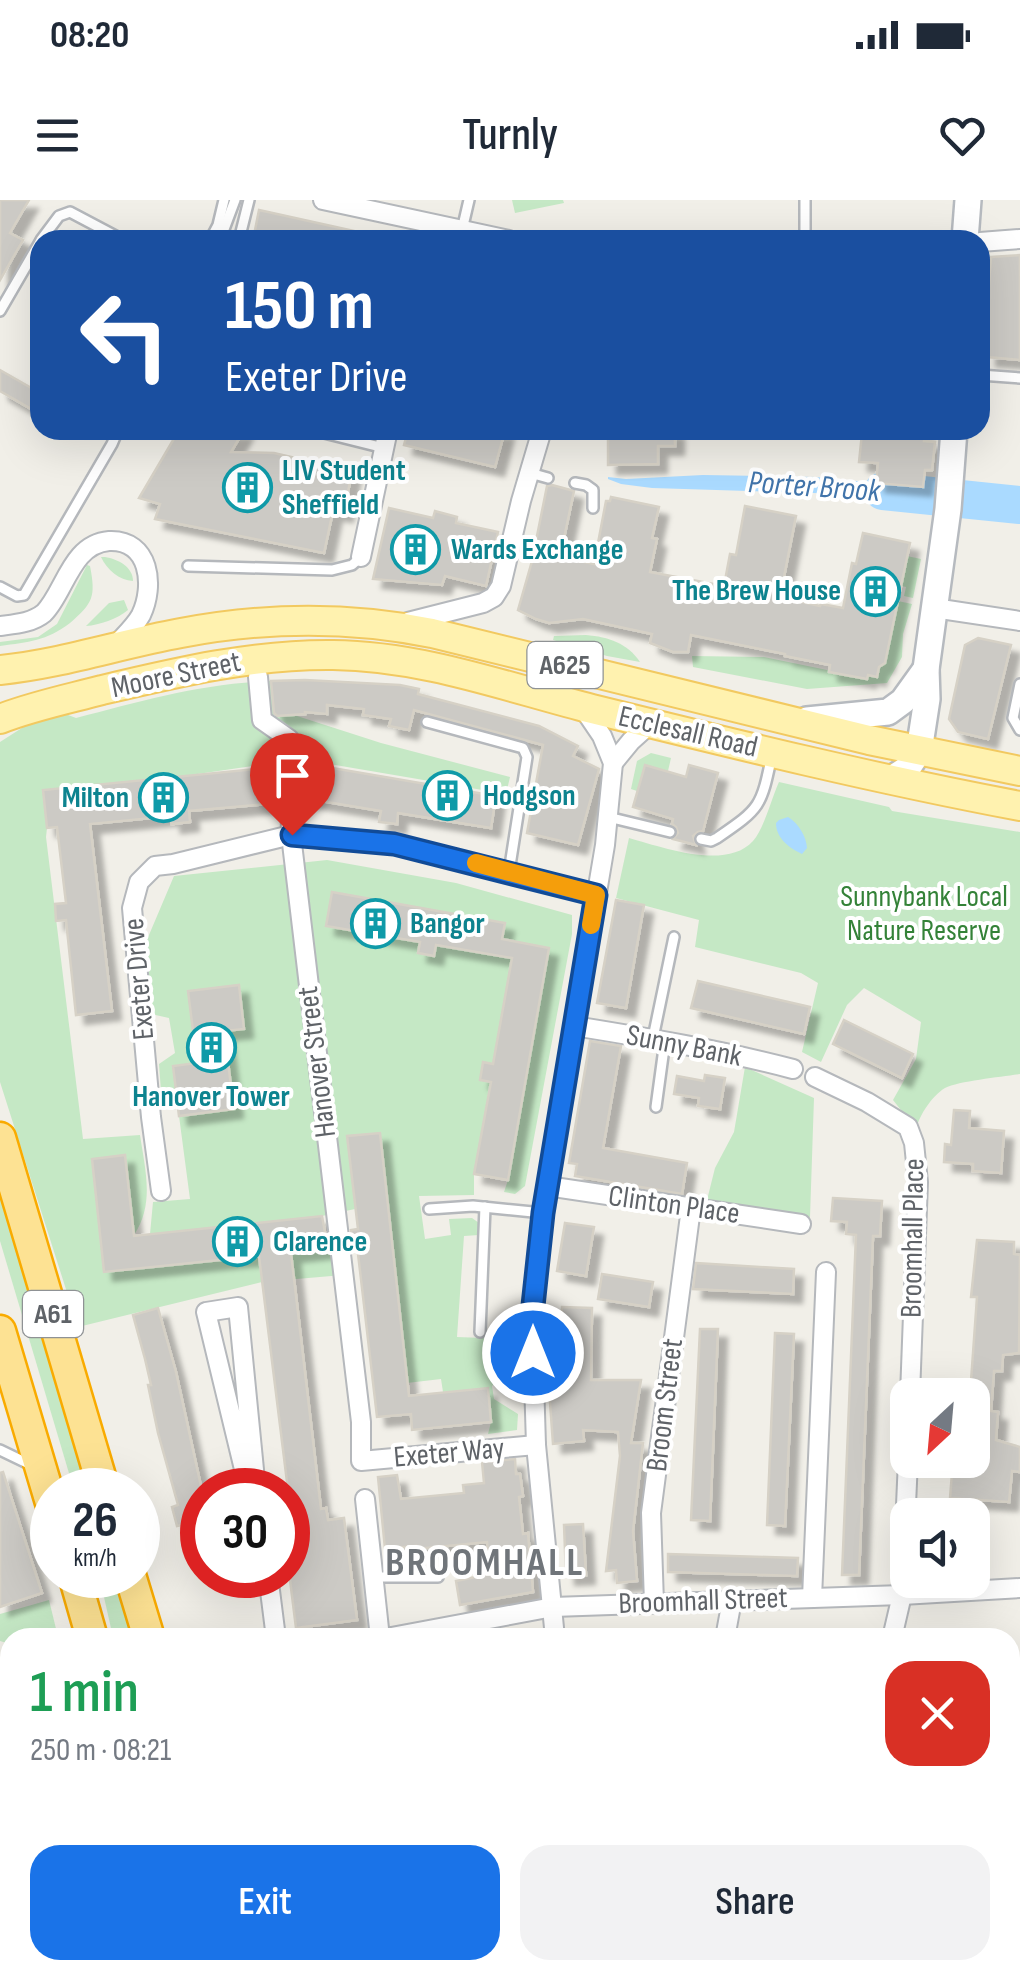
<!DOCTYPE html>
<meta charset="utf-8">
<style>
:root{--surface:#fff;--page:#f2f2f3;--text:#1f2937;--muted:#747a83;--accent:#1a73e8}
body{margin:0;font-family:"Sofia Sans Condensed",sans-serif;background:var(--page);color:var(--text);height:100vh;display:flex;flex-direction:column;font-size:38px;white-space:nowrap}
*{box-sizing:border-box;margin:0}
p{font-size:32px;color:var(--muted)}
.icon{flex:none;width:55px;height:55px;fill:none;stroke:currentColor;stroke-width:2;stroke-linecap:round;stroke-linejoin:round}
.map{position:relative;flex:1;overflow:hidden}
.drawer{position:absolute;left:0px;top:1428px;width:1020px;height:352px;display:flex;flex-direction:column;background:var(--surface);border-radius:30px 30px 0 0;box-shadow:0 10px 40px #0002}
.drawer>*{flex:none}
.guide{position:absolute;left:30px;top:30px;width:960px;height:210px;border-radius:30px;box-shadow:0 10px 40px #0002;background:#1a4fa0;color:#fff;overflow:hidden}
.needle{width:65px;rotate:206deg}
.buttons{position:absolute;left:890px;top:1178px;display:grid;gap:20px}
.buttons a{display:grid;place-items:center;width:100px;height:100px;border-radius:20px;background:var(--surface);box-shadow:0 10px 40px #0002;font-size:50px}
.speed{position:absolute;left:30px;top:1268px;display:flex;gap:20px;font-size:50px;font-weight:700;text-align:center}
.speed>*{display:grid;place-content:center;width:130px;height:130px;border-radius:50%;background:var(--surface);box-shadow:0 10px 40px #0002;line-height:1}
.speed small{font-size:25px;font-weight:400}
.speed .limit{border:15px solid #d22;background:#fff;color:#111}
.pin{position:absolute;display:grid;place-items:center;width:85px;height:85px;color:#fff;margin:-102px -42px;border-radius:50% 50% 50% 0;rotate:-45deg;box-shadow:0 0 10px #0007}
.pin .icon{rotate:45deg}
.me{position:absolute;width:110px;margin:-55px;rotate:0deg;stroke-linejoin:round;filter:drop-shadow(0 0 8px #0008)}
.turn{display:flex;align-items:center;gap:35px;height:210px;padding:0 30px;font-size:45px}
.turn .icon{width:130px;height:130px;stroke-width:2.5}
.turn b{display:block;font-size:70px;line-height:85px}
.round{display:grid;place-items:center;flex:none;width:105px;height:105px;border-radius:30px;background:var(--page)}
.head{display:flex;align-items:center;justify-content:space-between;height:170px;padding:0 30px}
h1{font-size:60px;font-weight:600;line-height:75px;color:#1e9e55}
.action{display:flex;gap:20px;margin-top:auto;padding:20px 30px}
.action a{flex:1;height:115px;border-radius:30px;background:var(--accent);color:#fff;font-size:40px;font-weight:600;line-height:115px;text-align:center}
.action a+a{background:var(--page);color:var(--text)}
.status{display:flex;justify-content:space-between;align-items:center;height:70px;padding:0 50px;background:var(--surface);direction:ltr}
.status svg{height:28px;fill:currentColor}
header{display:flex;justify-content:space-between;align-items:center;height:130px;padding:0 30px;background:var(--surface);font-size:45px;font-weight:600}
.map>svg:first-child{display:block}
.green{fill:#c5e8c5}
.water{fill:#aadaff}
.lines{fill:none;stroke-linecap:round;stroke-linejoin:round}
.river{stroke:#aadaff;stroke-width:38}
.building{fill:#cccac5;stroke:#d6d1c6;stroke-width:2.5;filter:url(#shadow)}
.lane-casing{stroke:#b5b8bc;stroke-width:14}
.street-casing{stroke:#b5b8bc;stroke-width:22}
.secondary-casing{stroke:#b6babf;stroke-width:30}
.primary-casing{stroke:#f2c960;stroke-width:32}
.highway-casing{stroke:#f9ab00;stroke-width:35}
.lane{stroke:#fff;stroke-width:9}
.street{stroke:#fff;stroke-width:18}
.secondary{stroke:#fff;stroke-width:25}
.primary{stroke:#fff2af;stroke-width:28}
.highway{stroke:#fde293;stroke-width:30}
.route-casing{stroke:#114b97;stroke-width:25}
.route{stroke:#1a73e8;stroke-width:18}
.slow{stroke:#f59e0b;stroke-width:18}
.labels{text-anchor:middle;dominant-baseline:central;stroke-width:8;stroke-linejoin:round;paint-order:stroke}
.shield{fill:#fff;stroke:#8f9295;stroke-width:2.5}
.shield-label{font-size:28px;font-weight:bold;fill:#5f6368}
.culture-label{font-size:30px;font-weight:bold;fill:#0d838f;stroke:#fff;text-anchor:start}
.street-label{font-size:30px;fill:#5f6368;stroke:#fff}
.park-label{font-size:30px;fill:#348238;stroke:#fff}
.water-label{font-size:32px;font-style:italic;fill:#4174aa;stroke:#fff}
.district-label{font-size:40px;font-weight:bold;letter-spacing:2.5px;fill:#70757a;stroke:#fff}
</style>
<div class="status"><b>08:20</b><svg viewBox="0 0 49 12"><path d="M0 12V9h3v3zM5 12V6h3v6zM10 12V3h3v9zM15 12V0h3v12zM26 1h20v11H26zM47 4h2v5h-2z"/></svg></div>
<header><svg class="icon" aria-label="menu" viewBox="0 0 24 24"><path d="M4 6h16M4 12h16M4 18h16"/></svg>Turnly<svg class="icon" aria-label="heart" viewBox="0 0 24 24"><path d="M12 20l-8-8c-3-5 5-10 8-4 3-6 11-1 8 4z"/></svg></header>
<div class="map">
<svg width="1020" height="1778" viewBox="0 0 1020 1778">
<defs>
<filter id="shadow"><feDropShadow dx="9" dy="9" stdDeviation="2.5" flood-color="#0004"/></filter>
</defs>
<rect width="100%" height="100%" fill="#f1efe8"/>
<g class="green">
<polygon points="512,0 563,0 564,3 515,13"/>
<polygon points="907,356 921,359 913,398 904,396 906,387 901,386"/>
<path d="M105,357C118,359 133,367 133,381C119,380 107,370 101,357Z"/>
<path d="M87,365L90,366C96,397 93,403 70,423C46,441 29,442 0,446V442L38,437L57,424Z"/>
<path d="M124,400L128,410C117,419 100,425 86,426L109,403Z"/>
<polygon points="898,401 912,404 903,434 902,457 887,483 807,489 693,467 692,456 764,457 866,478 868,475 877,477 879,467 885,463"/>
<path d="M586,435C609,437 627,443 640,462L607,456L553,440L554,436Z"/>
<path d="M271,481L274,516L294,515L381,543L510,577L506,594L300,559L170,578L43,591L47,628L46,637L83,939L140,935C145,969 155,1004 134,1035L125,956L102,1039L104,1072L340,1048L343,1075L262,1082L78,1127L0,882V542L25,526L63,513L76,518C141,501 204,483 271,481Z"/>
<polygon points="651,553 671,558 668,571 645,565 637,591 631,589 637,561"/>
<path d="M779,582L889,607L892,611L1020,632V874C1003,877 959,881 945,888C932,896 920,914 916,929L893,900L916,859L921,822L864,788L847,805L821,862L802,852L818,783L801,773L695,747L699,720L616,698L629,638C662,647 726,671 753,641C764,629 772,597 779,582Z"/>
<polygon points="327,660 456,683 572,715 572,734 525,986 515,994 504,992 508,980 549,748 502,739 505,723 333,692 326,725 420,742 418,753 433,756 436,745 512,758 474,974 474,995 419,996 425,1039 451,1035 449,1019 472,1018 479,1023 479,1035 464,1036 457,1137 512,1139 512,1164 492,1186 494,1199 518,1214 517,1230 488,1234 491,1222 487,1188 443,1192 441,1179 407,1183 379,933 347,936 355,1009 322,1016 150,1034 153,1002 190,999 179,916 233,909 218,831 244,828 239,785 188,791 193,835 200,863 173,866 178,906 162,905 159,864 175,853 169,818 151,814 146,742 174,676"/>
<polygon points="745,867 814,898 810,1017 706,1004 715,968 734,932"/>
<polygon points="0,966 99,1290 74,1290 0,1041"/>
<polygon points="99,1375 119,1375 134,1437 113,1437"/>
<polygon points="49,1400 58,1437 10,1438 10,1444 0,1441 0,1414"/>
<polygon points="87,1770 152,1770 153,1778 104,1778"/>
<polygon points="272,1770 399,1770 376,1773 372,1771 369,1778 273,1778"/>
<polygon points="526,1770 645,1770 650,1774 648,1778 537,1778 537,1776"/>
</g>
<g class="water">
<polygon points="703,275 816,277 936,289 933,305 847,294 652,288 621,284 608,279 608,277 626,279"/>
<polygon points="972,291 1020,296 1020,314 970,309"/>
<path d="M788,617C799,624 806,636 807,648L802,654C789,648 776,638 776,623L779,620Z"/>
</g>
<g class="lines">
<polyline class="river" points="883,291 1020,305"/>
</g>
<g class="building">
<polygon points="0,0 29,0 10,33 23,40 0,80"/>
<polygon points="259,10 363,33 362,40 253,40"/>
<polygon points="1020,55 1020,160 987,157 988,138 985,138 991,57"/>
<polygon points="0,170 40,193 40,214 0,191"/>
<polygon points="179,230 244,230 231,252 274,253 352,271 344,313 333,311 324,353 155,319 160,304 139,298"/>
<polygon points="408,230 505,230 495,267 404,245"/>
<polygon points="608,230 675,230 675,246 658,246 658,264 608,265"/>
<polygon points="878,230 925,230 924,241 935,242 932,270 925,270 923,287 876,283 878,263 859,262 862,233 877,234"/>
<polygon points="552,285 574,291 560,357 594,364 606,301 610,301 611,297 659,307 652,338 657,339 650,372 724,386 730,354 736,355 745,306 796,316 780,397 820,406 821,404 843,408 852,363 856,364 863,333 910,343 885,463 879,467 877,477 868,475 867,479 829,472 830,465 785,456 785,454 691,435 688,452 673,452 650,443 652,434 583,419 549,423 536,419 518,410 532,361 547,286"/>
<polygon points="389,308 433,318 435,311 457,317 456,323 498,332 486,386 445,376 442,385 373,379"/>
<polygon points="978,438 1011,445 988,539 958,532 949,519 965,445"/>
<polygon points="305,480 400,485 419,489 418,494 539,526 578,546 573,556 599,569 578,645 527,633 543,545 414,510 409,530 389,526 391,519 363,515 364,509 327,505 327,514 305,512 305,514 277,516 274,513 271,481"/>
<polygon points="309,564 496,596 491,628 398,613 397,624 379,622 381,611 303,598"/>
<polygon points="645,565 686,577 689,565 718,573 703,631 698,632 693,636 696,645 673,639 678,633 676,627 672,624 673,619 633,607"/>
<polygon points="277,567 278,603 189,611 190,622 172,624 171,616 90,624 112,811 76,815 66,720 56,721 55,704 66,703 57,627 47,628 43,590"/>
<polygon points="332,692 505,723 502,739 549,748 508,980 474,974 491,882 480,880 483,862 493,864 512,758 436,745 434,756 418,753 420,742 326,726"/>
<polygon points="616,700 644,705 626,808 597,803"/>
<polygon points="698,781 810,807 804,834 691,808"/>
<polygon points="239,785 244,829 224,831 234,909 179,916 173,866 197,863 188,791"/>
<polygon points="844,820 913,854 902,878 833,844"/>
<polygon points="590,841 621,846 603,948 687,963 682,994 575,976 577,964 569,963"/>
<polygon points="705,875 725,878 720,909 698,906 699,898 674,894 677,876 704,881"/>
<polygon points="954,910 970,911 969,928 1004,931 1001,973 973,971 973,964 944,962 945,944 951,945"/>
<polygon points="380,933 409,1196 488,1188 491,1222 412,1230 411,1214 377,1217 357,1045 353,1046 351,1030 358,1029 347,936"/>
<polygon points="125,955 134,1036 322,1016 328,1049 291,1053 321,1309 326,1308 328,1320 344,1318 357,1420 296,1428 288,1364 288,1325 291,1324 288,1290 259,1056 104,1072 92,959"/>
<polygon points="833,998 882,1001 880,1036 873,1036 859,1375 842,1375 856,1035 846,1034 847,1022 831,1021"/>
<polygon points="565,1023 594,1027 586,1076 557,1071"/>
<polygon points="977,1040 1014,1042 1014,1054 1020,1055 1019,1153 1003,1155 1002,1171 994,1171 991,1211 998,1212 996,1240 1020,1247 1020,1272 1012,1271 1009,1302 950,1298 953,1260 972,1260 972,1195 970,1195 977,1097 971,1097"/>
<polygon points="696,1063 794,1069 793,1094 693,1089"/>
<polygon points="602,1074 653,1082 649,1107 598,1099"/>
<polygon points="562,1107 592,1108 591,1180 641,1180 631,1243 643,1243 633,1331 637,1381 617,1383 616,1370 606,1371 620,1256 618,1232 583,1230 584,1241 553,1244 548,1175 560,1175"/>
<polygon points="158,1108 176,1172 202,1291 202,1359 195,1360 187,1324 177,1326 172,1307 178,1305 158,1233 148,1185 151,1185 145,1159 133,1115"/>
<polygon points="700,1129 718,1129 710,1321 691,1320"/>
<polygon points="775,1133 794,1134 785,1326 767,1325"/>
<polygon points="515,1259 516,1274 520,1274 523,1296 519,1297 523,1334 528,1333 533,1392 460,1405 456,1381 490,1374 487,1342 416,1349 416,1346 385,1349 378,1277 397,1275 401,1299 464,1293 463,1285 484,1283 482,1262"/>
<polygon points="3,1272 42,1393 0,1407 0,1273"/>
<polygon points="583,1324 586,1375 566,1376 564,1325"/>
<polygon points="668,1354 798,1358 797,1376 668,1372"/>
</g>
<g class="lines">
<defs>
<g id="lane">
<polyline points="805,0 805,40"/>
<polyline points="462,30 469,0"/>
<polyline points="41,40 59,16 70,12 123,40"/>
<polyline points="210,40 218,25 224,0"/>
<polyline points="220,40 235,0"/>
<polyline points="239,40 249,0"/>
<polyline points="0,111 40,42"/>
<polyline points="980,175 1020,178"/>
<polyline points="312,230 384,248"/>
<polyline points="530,273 548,278"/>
<polyline points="575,283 586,285 593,290 593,308"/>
<polyline points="188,366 332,370 352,365 361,357"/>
<polyline points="0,387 17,396 24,395 112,244 118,230"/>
<polyline points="1020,484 1013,518 1020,530"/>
<polyline points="427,522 523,548 527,557 509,672"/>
<polyline points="608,617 670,632"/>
<path d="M701,639L711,641L717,638C761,608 761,607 772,555"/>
<polyline points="653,838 674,737"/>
<polyline points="656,907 665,841"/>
<polyline points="429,1009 473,1006 543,1013"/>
<polyline points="480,1132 485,1007"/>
<polyline points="0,1250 29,1264"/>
<polyline points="375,1377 438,1377"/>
<polyline points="1010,1606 1020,1609"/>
<polyline points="969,1772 970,1770"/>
</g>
<g id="street">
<polyline points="323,0 509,40"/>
<polyline points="980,42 1020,39"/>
<polyline points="361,357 388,230"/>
<polyline points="934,408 1020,421"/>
<polyline points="408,422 483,403 494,397 501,386 521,301 542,230"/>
<path d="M0,426C15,424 32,423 44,413C65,392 71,344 109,341C150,339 155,386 141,415C135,426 124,436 116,445"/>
<polyline points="258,477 262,520 289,539 291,635 361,1222 361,1261 536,1245"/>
<polyline points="613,563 631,541 651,523"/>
<path d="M574,826C648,838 721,850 793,869"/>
<polyline points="815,877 867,902 908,927 914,943 918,982 910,1195"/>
<polyline points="547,986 801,1024"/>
<polyline points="161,991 151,917 132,708 139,682 155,666 173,664 291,635 394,644 596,695"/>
<polyline points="249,1290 206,1112 238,1107 256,1290"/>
<polyline points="365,1299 380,1438"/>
<polyline points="268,1375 276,1438"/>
<polyline points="812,1398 826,1072"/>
<polyline points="654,1403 651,1313 691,1008"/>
<polyline points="386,1438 553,1407 902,1395 1020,1388"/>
<polyline points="555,1438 536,1245 532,1115 543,1013 605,645 613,563 602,536 583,508"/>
<polyline points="725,1438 732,1400"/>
<polyline points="892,1438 902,1395 908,1260"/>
<polyline points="0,1602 0,1601"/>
<polyline points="492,1770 498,1778"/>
<polyline points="762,1770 774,1778"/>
<polyline points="818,1778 820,1770"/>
</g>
<g id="secondary">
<polyline points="965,40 968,0"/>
<polyline points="807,520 888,512 903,501 926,469"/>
<polyline points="890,580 907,569 919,551 927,499 926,469 948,309 954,230"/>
</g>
<g id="primary">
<path d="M0,470C61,464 120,444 181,433C265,417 348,416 432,433L869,540L1020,571"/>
<path d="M0,519C33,506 68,499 102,490C178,472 254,454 333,455C423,456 506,487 592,509C734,544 876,579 1020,606"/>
</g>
<g id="highway">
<polyline points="0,938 104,1290"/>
<polyline points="0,1131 52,1306"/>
<polyline points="74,1375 92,1438"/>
<polyline points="130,1375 149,1438"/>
<polyline points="182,1770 184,1778"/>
<polyline points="237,1770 239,1778"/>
</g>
</defs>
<use href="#lane" class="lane-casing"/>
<use href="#street" class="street-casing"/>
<use href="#secondary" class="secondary-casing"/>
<use href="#primary" class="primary-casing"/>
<use href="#highway" class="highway-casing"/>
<use href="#lane" class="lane"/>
<use href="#street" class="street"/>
<use href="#secondary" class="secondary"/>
<use href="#primary" class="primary"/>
<use href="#highway" class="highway"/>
</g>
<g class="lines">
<defs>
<polyline id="route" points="292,635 394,644 596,695 543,1013 532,1115 533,1153"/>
</defs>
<use href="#route" class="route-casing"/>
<use href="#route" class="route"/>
<polyline class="slow" points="476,663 596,695 591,725"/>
</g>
<defs>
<symbol id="building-ring" viewBox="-11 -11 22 22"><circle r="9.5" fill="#fff" stroke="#0f9aa8" stroke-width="1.5"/><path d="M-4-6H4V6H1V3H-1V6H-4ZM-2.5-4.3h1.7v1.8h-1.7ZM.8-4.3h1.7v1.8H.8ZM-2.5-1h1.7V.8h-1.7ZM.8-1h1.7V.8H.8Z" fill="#0f9aa8"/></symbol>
</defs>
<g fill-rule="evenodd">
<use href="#building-ring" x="220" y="260" width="55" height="55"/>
<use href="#building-ring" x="388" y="322" width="55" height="55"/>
<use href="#building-ring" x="848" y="364" width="55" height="55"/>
<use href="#building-ring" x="420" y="568" width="55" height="55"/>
<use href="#building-ring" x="136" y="570" width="55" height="55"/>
<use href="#building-ring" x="348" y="696" width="55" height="55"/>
<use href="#building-ring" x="184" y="820" width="55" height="55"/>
<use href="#building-ring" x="210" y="1014" width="55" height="55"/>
</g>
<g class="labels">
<g class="shield">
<rect x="527.5" y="442" width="75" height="46" rx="8"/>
<rect x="23" y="1091" width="60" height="46" rx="8"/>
</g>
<g class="shield-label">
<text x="565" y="465">A625</text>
<text x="53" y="1114">A61</text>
</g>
<g class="culture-label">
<text x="282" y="271">LIV Student<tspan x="282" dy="34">Sheffield</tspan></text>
<text x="451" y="350">Wards Exchange</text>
<text x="841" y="391" text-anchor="end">The Brew House</text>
<text x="483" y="596">Hodgson</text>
<text x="129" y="598" text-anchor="end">Milton</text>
<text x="410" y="724">Bangor</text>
<text x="211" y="897" text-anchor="middle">Hanover Tower</text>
<text x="273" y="1042">Clarence</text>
</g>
<g class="street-label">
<text transform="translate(176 475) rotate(-12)">Moore Street</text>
<text transform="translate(688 532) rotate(13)">Ecclesall Road</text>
<text transform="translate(139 779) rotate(-95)">Exeter Drive</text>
<text transform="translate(684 846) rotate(11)">Sunny Bank</text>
<text transform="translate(317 862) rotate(-97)">Hanover Street</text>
<text transform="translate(674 1005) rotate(8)">Clinton Place</text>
<text transform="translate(913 1038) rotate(-89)">Broomhall Place</text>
<text transform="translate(665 1205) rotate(-83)">Broom Street</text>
<text transform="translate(449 1253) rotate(-5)">Exeter Way</text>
<text transform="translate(703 1401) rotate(-2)">Broomhall Street</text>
</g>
<g class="park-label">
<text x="924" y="697">Sunnybank Local<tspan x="924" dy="34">Nature Reserve</tspan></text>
</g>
<g class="water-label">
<text transform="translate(814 287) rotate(4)">Porter Brook</text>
</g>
<g class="district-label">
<text x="485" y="1363">BROOMHALL</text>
</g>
</g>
</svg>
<div class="buttons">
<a><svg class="needle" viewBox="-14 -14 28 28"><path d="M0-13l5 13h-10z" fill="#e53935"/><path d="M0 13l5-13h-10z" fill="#747a83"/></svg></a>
<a><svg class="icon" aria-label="sound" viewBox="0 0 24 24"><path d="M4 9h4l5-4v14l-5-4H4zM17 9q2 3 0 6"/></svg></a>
</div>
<div class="speed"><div>26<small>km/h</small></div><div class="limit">30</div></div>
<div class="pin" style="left:292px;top:635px;background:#d93025"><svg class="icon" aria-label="arrive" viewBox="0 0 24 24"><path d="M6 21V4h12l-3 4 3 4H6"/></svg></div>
<svg class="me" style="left:533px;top:1153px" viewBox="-20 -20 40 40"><circle r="17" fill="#1a73e8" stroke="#fff" stroke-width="3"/><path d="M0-11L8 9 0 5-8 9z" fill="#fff"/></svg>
<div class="guide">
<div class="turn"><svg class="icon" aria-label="left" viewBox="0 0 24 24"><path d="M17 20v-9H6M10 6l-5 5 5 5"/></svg><div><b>150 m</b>Exeter Drive</div></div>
</div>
<section class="drawer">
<div class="head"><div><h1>1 min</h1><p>250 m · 08:21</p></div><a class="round" style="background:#d93025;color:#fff"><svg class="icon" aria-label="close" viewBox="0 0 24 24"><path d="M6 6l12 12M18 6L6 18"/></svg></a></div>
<div class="action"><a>Exit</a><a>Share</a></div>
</section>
</div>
